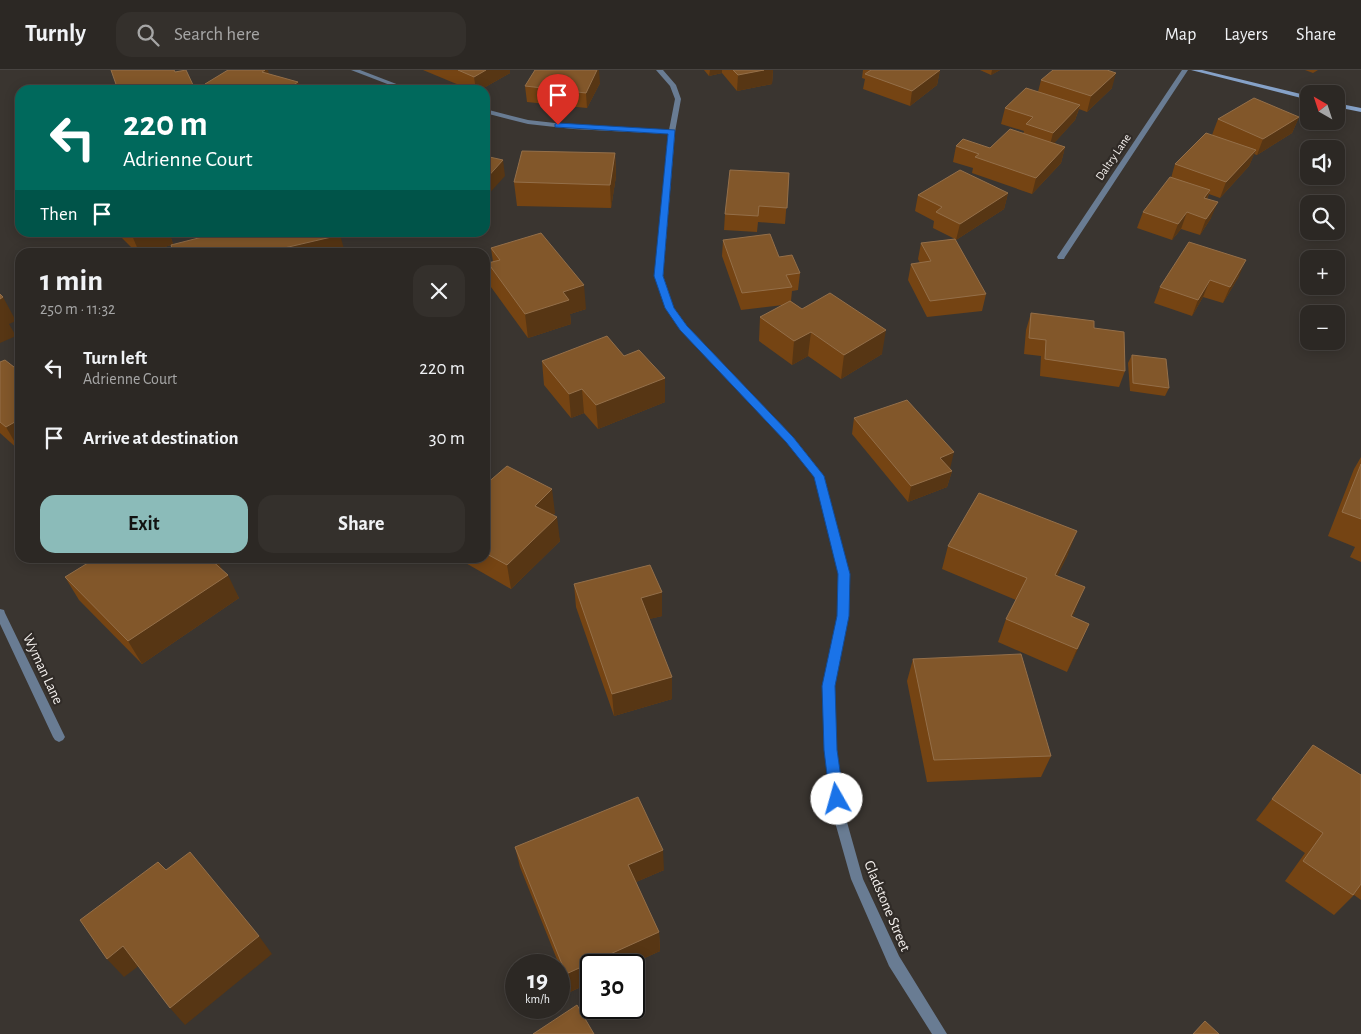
<!DOCTYPE html>
<meta charset="utf-8">
<style>
:root{--surface:#2c2824;--page:#34302c;--text:#f1f3f6;--muted:#a6a6a6;--line:#484441;--accent:#8bbbb9}
body{margin:0;font-family:"Alegreya Sans",sans-serif;background:var(--page);color:var(--text);height:100vh;display:flex;flex-direction:column;font-size:19px;white-space:nowrap}
*{box-sizing:border-box;margin:0}
p{font-size:16px;color:var(--muted)}
.icon{flex:none;width:28px;height:28px;fill:none;stroke:currentColor;stroke-width:2;stroke-linecap:round;stroke-linejoin:round}
.map{position:relative;flex:1;overflow:hidden}
.drawer{position:absolute;left:15px;top:178px;width:475px;height:315px;display:flex;flex-direction:column;background:var(--surface);border-radius:15px;box-shadow:0 2px 12px #0003,0 0 0 1px var(--line)}
.drawer>*{flex:none}
.top-card{position:absolute;left:15px;top:15px;width:475px;height:152px;border-radius:15px;box-shadow:0 2px 12px #0003,0 0 0 1px var(--line);background:#00695c;color:#fff;overflow:hidden}
.needle{width:32px;rotate:321deg}
.buttons{position:absolute;left:1300px;top:15px;display:grid;gap:10px}
.buttons a{display:grid;place-items:center;width:45px;height:45px;border-radius:10px;background:var(--surface);box-shadow:0 2px 12px #0003,0 0 0 1px var(--line);font-size:25px}
.speed{position:absolute;left:505px;top:884px;display:flex;gap:10px;font-size:25px;font-weight:700;text-align:center}
.speed>*{display:grid;place-content:center;width:65px;height:65px;border-radius:50%;background:var(--surface);box-shadow:0 2px 12px #0003,0 0 0 1px var(--line);line-height:1}
.speed small{font-size:12px;font-weight:400}
.speed .limit{border:2px solid #111;border-radius:8px;background:#fff;color:#111}
.pin{position:absolute;display:grid;place-items:center;width:42px;height:42px;color:#fff;margin:-51px -21px;border-radius:50% 50% 50% 0;rotate:-45deg;box-shadow:0 0 5px #0007}
.pin .icon{rotate:45deg}
.me{position:absolute;width:55px;margin:-28px;rotate:353deg;stroke-linejoin:round;filter:drop-shadow(0 0 4px #0008)}
.turn{display:flex;align-items:center;gap:18px;height:105px;padding:0 25px;font-size:22px}
.turn .icon{width:65px;height:65px;stroke-width:2.5}
.turn b{display:block;font-size:35px;line-height:42px}
.then{display:flex;align-items:center;height:48px;padding:0 25px;background:#0003;gap:10px;font-size:19px}
.round{display:grid;place-items:center;flex:none;width:52px;height:52px;border-radius:15px;background:var(--page)}
.summary{display:flex;align-items:center;justify-content:space-between;height:85px;padding:0 25px}
h1{font-size:30px;font-weight:600;line-height:38px}
.primary-button{display:flex;gap:10px;margin-top:auto;padding:10px 25px}
.primary-button a{flex:1;height:58px;border-radius:15px;background:var(--accent);color:#111;font-size:20px;font-weight:600;line-height:58px;text-align:center}
.primary-button a+a{background:var(--page);color:var(--text)}
ul{padding:0;list-style:none}
li{display:flex;align-items:center;gap:15px;height:70px;padding:0 25px}
li div{flex:1}
li b{display:block;font-size:19px}
li em{font-style:normal}
header{display:flex;align-items:center;gap:30px;box-sizing:border-box;height:70px;padding:0 25px;background:var(--surface);border-bottom:1px solid var(--line)}
header strong{font-size:24px}
nav{display:flex;gap:28px;margin-inline-start:auto;font-size:18px}
.search{width:350px;height:45px;background:var(--page);display:flex;align-items:center;gap:12px;box-sizing:border-box;padding:0 18px;border-radius:15px;color:var(--muted);font-size:19px}
.map>svg:first-child{display:block}
.lines{fill:none;stroke-linecap:round;stroke-linejoin:round}
.lane{fill:#697c93;fill-rule:evenodd}
.street{fill:#697c93;fill-rule:evenodd}
.secondary{fill:#86a2c8;fill-rule:evenodd}
.wall{fill:#754413}
.shaded-wall{fill:#573614}
.building{fill:#82572a;stroke:#946f49}
.route{fill:#1a73e8;stroke:#114b97}
.labels{text-anchor:middle;dominant-baseline:central;stroke-width:4.5;stroke-linejoin:round;paint-order:stroke}
.far-street-label{font-size:12px;fill:#f5f1ee;stroke:#302b27}
.street-label{font-size:15px;fill:#f5f1ee;stroke:#302b27}
</style>
<header>
<strong>Turnly</strong>
<div class="search"><svg class="icon" aria-label="search" viewBox="0 0 24 24"><circle cx="10" cy="10" r="6"/><path d="M15 15l6 6"/></svg>Search here</div>
<nav><a>Map</a><a>Layers</a><a>Share</a></nav>
</header>
<div class="map">
<svg width="1361" height="964" viewBox="0 0 1361 964">
<rect width="100%" height="100%" fill="#3a3530"/>
<g class="lines">
<polygon class="lane" points="188,162 197,162 190,168 184,168 183,166"/>
<g class="street">
<polygon points="351,0 360,0 412,20 403,20"/>
<polygon points="656,0 663,0 676,15 681,29 675,62 663,206 674,238 687,256 793,367 824,406 849,503 848,546 834,616 837,680 845,745 863,809 899,886 947,964 932,964 889,896 851,809 833,745 825,680 824,616 838,546 839,503 815,407 787,371 681,260 666,238 655,206 668,64 573,59 528,54 485,43 485,39 528,50 573,55 669,60 675,29 670,16"/>
<polygon points="1182,0 1188,0 1065,187 1064,189 1058,189 1057,187"/>
<polygon points="0,539 4,540 5,543 65,667 63,670 59,672 55,670 53,667 0,554"/>
</g>
<g class="secondary">
<polygon points="1191,0 1202,0 1309,26 1309,30"/>
<polygon points="1336,33 1361,38 1361,42 1336,37"/>
</g>
</g>
<g class="wall">
<polygon points="423,0 510,0 510,3 480,20 471,20"/>
<polygon points="704,0 773,0 772,14 737,21 722,3 709,6"/>
<polygon points="863,0 940,0 937,15 910,36 863,19 865,9 862,8"/>
<polygon points="980,0 1000,0 991,5"/>
<polygon points="1305,0 1318,0 1313,3"/>
<polygon points="269,4 298,12 300,20 207,20 205,14"/>
<polygon points="1041,10 1112,18 1087,42 1079,39 1075,50 1054,73 1065,77 1061,93 1032,124 972,103 973,98 953,92 956,76 990,78 1023,64 1024,61 1001,54 1005,38 1038,22"/>
<polygon points="600,13 587,38 527,32 525,16"/>
<polygon points="1299,47 1292,63 1257,85 1254,84 1249,96 1220,128 1209,124 1207,129 1211,148 1200,165 1181,159 1172,170 1137,158 1143,142 1171,108 1175,94 1212,65 1218,49"/>
<polygon points="615,83 616,106 611,138 517,136 514,112"/>
<polygon points="789,103 785,154 758,152 757,162 724,160 725,144"/>
<polygon points="1008,123 1004,139 956,170 955,169 986,224 982,241 927,247 908,210 911,194 920,193 918,189 921,173 955,169 933,158 934,151 915,141 918,125"/>
<polygon points="116,162 169,162 173,174 152,182 136,182"/>
<polygon points="723,170 779,187 800,203 798,220 792,221 791,231 802,239 882,284 841,309 808,286 792,295 759,271 760,247 783,235 741,240 722,186"/>
<polygon points="491,178 586,239 570,244 571,254 528,268 491,217 488,193 493,192"/>
<polygon points="1239,206 1223,233 1203,227 1192,246 1154,233 1160,217"/>
<polygon points="1031,243 1094,258 1125,301 1119,317 1040,306 1041,286 1024,284 1026,260"/>
<polygon points="1132,285 1169,318 1165,326 1130,321 1128,293"/>
<polygon points="542,291 665,332 598,359 584,343 571,348 544,315"/>
<polygon points="0,292 20,381 0,363"/>
<polygon points="854,348 950,399 952,401 947,417 908,432 852,364"/>
<polygon points="1361,387 1361,492 1350,487 1355,477 1328,466 1354,399"/>
<polygon points="485,415 555,443 553,445 560,471 511,519 457,488 485,488"/>
<polygon points="948,476 1068,484 1057,506 1075,541 1072,547 1089,554 1067,602 998,572 1006,549 1016,530 942,499"/>
<polygon points="221,498 239,528 142,594 79,530 65,507"/>
<polygon points="574,514 662,546 649,549 672,629 614,646 576,537"/>
<polygon points="913,589 1051,686 1041,707 927,712 907,611"/>
<polygon points="1313,675 1361,705 1361,830 1354,825 1334,845 1285,811 1305,783 1256,750"/>
<polygon points="515,777 664,800 636,812 659,862 660,881 570,922 520,797"/>
</g>
<g class="shaded-wall">
<polygon points="265,0 268,0 273,20 262,2"/>
<polygon points="486,0 510,0 510,3 480,20 476,20 474,7"/>
<polygon points="597,0 599,0 600,13 587,38 586,23"/>
<polygon points="710,0 722,0 722,3 709,6"/>
<polygon points="764,0 773,0 772,14 737,21 738,5"/>
<polygon points="940,0 937,15 910,36 912,21"/>
<polygon points="992,0 1000,0 991,5"/>
<polygon points="1116,3 1112,18 1087,42 1091,26"/>
<polygon points="298,12 300,20 286,20"/>
<polygon points="156,17 157,20 143,20"/>
<polygon points="194,17 195,20 182,20"/>
<polygon points="1080,35 1075,50 1049,79 1053,63"/>
<polygon points="1299,47 1292,63 1257,85 1263,69"/>
<polygon points="1065,77 1061,93 1032,124 1036,108"/>
<polygon points="1256,80 1249,96 1220,128 1226,112"/>
<polygon points="615,83 616,106 611,138 610,115"/>
<polygon points="503,90 505,106 485,128 485,110"/>
<polygon points="1210,120 1204,136 1204,128"/>
<polygon points="1008,123 1004,139 956,170 960,154"/>
<polygon points="1218,132 1211,148 1200,165 1206,149"/>
<polygon points="1187,142 1181,159 1172,170 1178,154"/>
<polygon points="133,162 169,162 173,174 152,182 139,182 131,163"/>
<polygon points="340,165 345,182 267,182"/>
<polygon points="1246,190 1239,206 1223,233 1230,217"/>
<polygon points="1210,210 1203,227 1192,246 1198,230"/>
<polygon points="584,215 586,239 570,244 571,254 528,268 525,244 563,222"/>
<polygon points="3,227 16,251 9,254 16,266 0,273 0,229"/>
<polygon points="886,260 882,284 841,309 844,285"/>
<polygon points="811,262 808,286 792,295 794,271"/>
<polygon points="665,308 665,332 598,359 596,335"/>
<polygon points="582,319 584,343 571,348 569,324"/>
<polygon points="20,349 20,381 6,357"/>
<polygon points="954,382 950,399 940,388"/>
<polygon points="952,401 947,417 908,432 911,416"/>
<polygon points="552,419 555,443 538,459 535,436"/>
<polygon points="557,447 560,471 511,519 507,495"/>
<polygon points="1077,461 1068,484 1046,529 1055,505"/>
<polygon points="204,488 217,488 221,498 212,504"/>
<polygon points="228,505 239,528 142,594 128,571"/>
<polygon points="1085,517 1075,541 1062,569 1071,546"/>
<polygon points="662,522 662,546 642,551 641,528"/>
<polygon points="1089,554 1079,577 1067,602 1077,579"/>
<polygon points="672,607 672,629 614,646 612,624"/>
<polygon points="663,780 664,800 629,815 628,795"/>
<polygon points="659,862 660,881 629,895 591,895 591,912 570,922 566,904"/>
<polygon points="259,866 272,884 185,955 170,938"/>
<polygon points="123,876 140,895 124,907 107,889"/>
</g>
<g class="building">
<polygon points="111,0 174,0 175,2 186,0 194,17 182,20 158,20 156,17 143,20 118,20"/>
<polygon points="228,0 265,0 262,2 298,12 286,20 218,20 220,19 205,14"/>
<polygon points="458,0 486,0 474,7"/>
<polygon points="535,0 597,0 586,23 525,16"/>
<polygon points="733,0 764,0 738,5"/>
<polygon points="871,0 940,0 912,21 865,4"/>
<polygon points="1053,0 1107,0 1116,3 1091,26 1041,10"/>
<polygon points="1026,18 1080,35 1053,63 1026,54 1033,47 1005,38"/>
<polygon points="1254,28 1299,47 1263,69 1218,49"/>
<polygon points="1010,59 1065,77 1036,108 975,87 979,84 956,76 963,69 990,78"/>
<polygon points="1206,63 1256,80 1226,112 1175,94"/>
<polygon points="522,81 615,83 610,115 514,112"/>
<polygon points="485,86 503,90 485,110"/>
<polygon points="730,100 789,103 787,138 759,136 758,146 725,144"/>
<polygon points="960,100 1008,123 960,154 936,142 942,137 918,125"/>
<polygon points="1170,107 1210,120 1204,128 1218,132 1206,149 1187,142 1178,154 1143,142"/>
<polygon points="222,162 339,162 340,165 267,182 173,182 171,175"/>
<polygon points="541,163 584,215 563,222 569,230 525,244 488,193 500,190 491,178"/>
<polygon points="770,164 779,187 792,185 800,203 786,205 792,217 742,223 723,170"/>
<polygon points="955,169 986,224 930,231 911,194 931,191 921,173"/>
<polygon points="1189,172 1246,190 1230,217 1210,210 1198,230 1160,217"/>
<polygon points="830,223 886,260 844,285 811,262 794,271 760,247 790,231 802,239"/>
<polygon points="0,224 3,227 0,229"/>
<polygon points="1031,243 1094,251 1094,258 1124,262 1125,301 1045,289 1046,270 1029,268"/>
<polygon points="607,266 624,286 639,280 665,308 596,335 582,319 569,324 542,291"/>
<polygon points="1132,285 1166,289 1169,318 1133,313"/>
<polygon points="5,290 14,297 20,293 20,349 6,357 0,352 0,292"/>
<polygon points="907,330 954,382 940,388 952,401 911,416 854,348"/>
<polygon points="1361,394 1361,449 1342,442"/>
<polygon points="507,396 552,419 535,436 557,447 507,495 485,483 485,415"/>
<polygon points="979,423 1077,461 1055,505 1085,517 1071,546 1089,554 1077,579 1006,549 1027,508 948,476"/>
<polygon points="96,488 209,488 228,505 128,571 65,507"/>
<polygon points="650,495 662,522 641,528 672,607 612,624 574,514"/>
<polygon points="1021,584 1051,686 934,690 913,589"/>
<polygon points="1313,675 1361,705 1361,814 1353,825 1303,791 1323,763 1272,729"/>
<polygon points="638,727 663,780 628,795 659,862 566,904 515,777"/>
<polygon points="190,782 259,866 170,938 123,876 107,889 80,850 158,792 166,800"/>
<polygon points="577,935 594,964 533,964"/>
<polygon points="1205,951 1219,964 1193,964"/>
</g>
<polygon class="route" points="558,53 675,60 663,206 674,238 687,256 793,367 824,406 850,504 849,546 835,616 837,680 844,729 842,733 837,735 832,733 830,729 824,680 822,616 837,546 838,504 814,407 786,372 680,260 665,238 654,206 668,64 555,57 555,54"/>
<g class="labels">
<g class="far-street-label">
<text transform="translate(1113 87) rotate(-56)">Daltry Lane</text>
</g>
<g class="street-label">
<text transform="translate(43 599) rotate(65)">Wyman Lane</text>
<text transform="translate(887 836) rotate(67)">Gladstone Street</text>
</g>
</g>
</svg>
<div class="buttons">
<a><svg class="needle" viewBox="-14 -14 28 28"><path d="M0-13l5 13h-10z" fill="#e53935"/><path d="M0 13l5-13h-10z" fill="#a6a6a6"/></svg></a>
<a><svg class="icon" aria-label="sound" viewBox="0 0 24 24"><path d="M4 9h4l5-4v14l-5-4H4zM17 9q2 3 0 6"/></svg></a>
<a><svg class="icon" aria-label="search" viewBox="0 0 24 24"><circle cx="10" cy="10" r="6"/><path d="M15 15l6 6"/></svg></a>
<a>+</a>
<a>−</a>
</div>
<div class="speed"><div>19<small>km/h</small></div><div class="limit">30</div></div>
<div class="pin" style="left:558px;top:55px;background:#d93025"><svg class="icon" aria-label="arrive" viewBox="0 0 24 24"><path d="M6 21V4h12l-3 4 3 4H6"/></svg></div>
<svg class="me" style="left:837px;top:729px" viewBox="-20 -20 40 40"><circle r="19" fill="#fff"/><path d="M0-13L10 11 0 6-10 11z" fill="#1a73e8"/></svg>
<div class="top-card">
<div class="turn"><svg class="icon" aria-label="left" viewBox="0 0 24 24"><path d="M17 20v-9H6M10 6l-5 5 5 5"/></svg><div><b>220 m</b>Adrienne Court</div></div>
<div class="then">Then<svg class="icon" aria-label="arrive" viewBox="0 0 24 24"><path d="M6 21V4h12l-3 4 3 4H6"/></svg></div>
</div>
<section class="drawer">
<div class="summary"><div><h1>1 min</h1><p>250 m · 11:32</p></div><a class="round"><svg class="icon" aria-label="close" viewBox="0 0 24 24"><path d="M6 6l12 12M18 6L6 18"/></svg></a></div>
<ul>
<li><svg class="icon" aria-label="left" viewBox="0 0 24 24"><path d="M17 20v-9H6M10 6l-5 5 5 5"/></svg><div><b>Turn left</b><p>Adrienne Court</p></div><em>220 m</em></li>
<li><svg class="icon" aria-label="arrive" viewBox="0 0 24 24"><path d="M6 21V4h12l-3 4 3 4H6"/></svg><div><b>Arrive at destination</b></div><em>30 m</em></li>
</ul>
<div class="primary-button"><a>Exit</a><a>Share</a></div>
</section>
</div>
